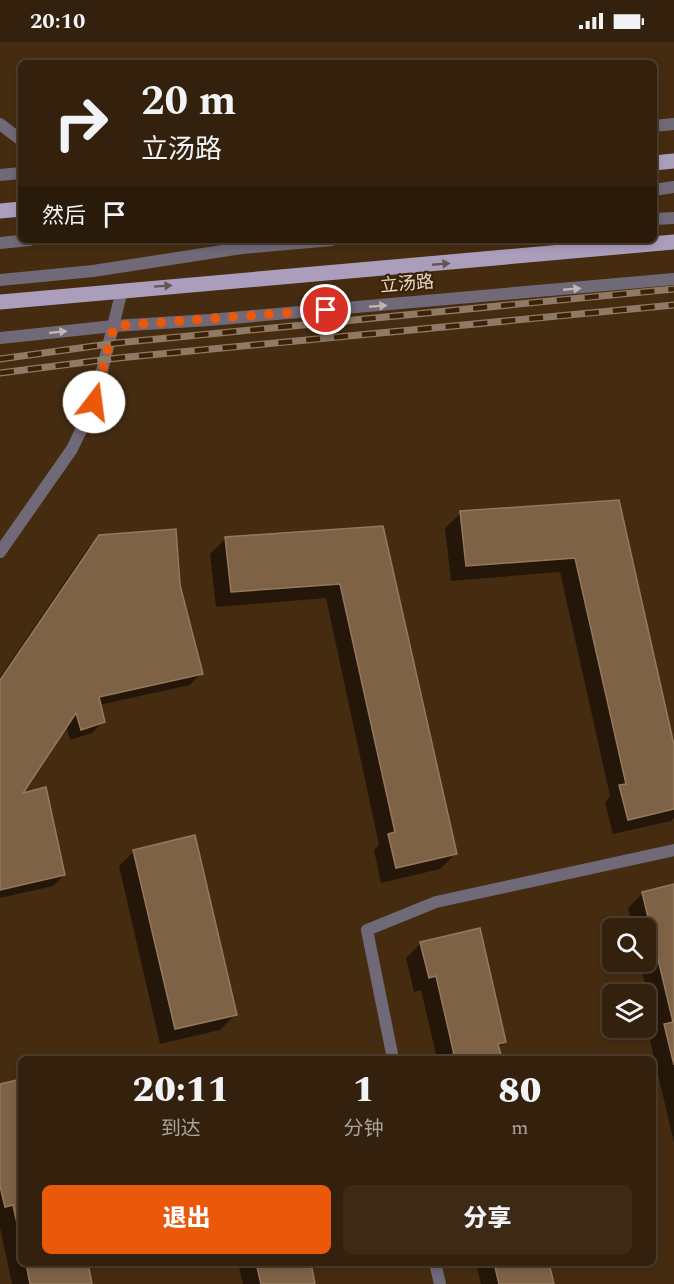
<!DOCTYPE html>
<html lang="zh">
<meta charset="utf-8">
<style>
:root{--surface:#34210d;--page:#3c2916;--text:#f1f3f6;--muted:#a9a39d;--line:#4e3e2e;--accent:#ea580c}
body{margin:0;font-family:Spectral,"Noto Sans SC",serif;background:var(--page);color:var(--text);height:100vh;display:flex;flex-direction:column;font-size:22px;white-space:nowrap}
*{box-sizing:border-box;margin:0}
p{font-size:20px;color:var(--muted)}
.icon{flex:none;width:33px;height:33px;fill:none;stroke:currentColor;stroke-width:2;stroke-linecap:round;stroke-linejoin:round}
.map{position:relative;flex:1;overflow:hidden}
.panel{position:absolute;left:18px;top:1014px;width:638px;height:210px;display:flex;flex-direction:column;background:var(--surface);border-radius:9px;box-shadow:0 3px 9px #0003,0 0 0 2px var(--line)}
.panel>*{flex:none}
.top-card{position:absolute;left:18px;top:18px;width:639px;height:183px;border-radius:9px;box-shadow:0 3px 9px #0003,0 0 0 2px var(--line);background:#34210d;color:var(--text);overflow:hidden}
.controls{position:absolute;left:602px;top:876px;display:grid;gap:12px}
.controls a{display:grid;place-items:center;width:54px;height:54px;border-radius:9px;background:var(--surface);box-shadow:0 3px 9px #0003,0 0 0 2px var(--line);font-size:30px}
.pin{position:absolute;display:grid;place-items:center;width:51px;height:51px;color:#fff;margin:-26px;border:3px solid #fff;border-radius:50%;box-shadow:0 2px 6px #0007}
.me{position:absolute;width:66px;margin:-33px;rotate:15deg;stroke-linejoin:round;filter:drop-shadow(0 0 4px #0008)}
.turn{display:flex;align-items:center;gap:21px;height:126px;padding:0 24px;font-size:27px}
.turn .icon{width:78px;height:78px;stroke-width:2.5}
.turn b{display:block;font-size:42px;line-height:51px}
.then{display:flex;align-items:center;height:57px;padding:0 24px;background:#0003;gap:12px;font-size:22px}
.eta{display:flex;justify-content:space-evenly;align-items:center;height:102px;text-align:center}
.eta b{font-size:36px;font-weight:800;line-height:42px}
.button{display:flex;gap:12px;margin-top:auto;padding:12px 24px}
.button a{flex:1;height:69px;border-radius:9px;background:var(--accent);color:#fff;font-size:24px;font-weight:800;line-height:69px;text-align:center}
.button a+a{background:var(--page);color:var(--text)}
.status{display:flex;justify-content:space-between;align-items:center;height:42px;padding:0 30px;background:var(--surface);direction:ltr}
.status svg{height:16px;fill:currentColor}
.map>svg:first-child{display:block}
.shadow{fill:#0007}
.building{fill:#7e6246;stroke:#96795d;stroke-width:1.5}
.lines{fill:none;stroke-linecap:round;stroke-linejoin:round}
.lane{stroke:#6f6978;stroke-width:12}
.street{stroke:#6f6978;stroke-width:12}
.primary{stroke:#ab9ebd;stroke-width:15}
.rail-casing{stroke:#8f7a65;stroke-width:7}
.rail{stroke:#3b2207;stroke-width:4.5;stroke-dasharray:14;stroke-linecap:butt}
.oneway{fill:#685450}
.oneway2{fill:#c2b5af}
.route{stroke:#ea580c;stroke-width:10;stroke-dasharray:0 18}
.labels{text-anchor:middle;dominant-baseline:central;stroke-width:4.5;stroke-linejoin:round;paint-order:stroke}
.street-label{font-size:18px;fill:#e5d5c6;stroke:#3b2207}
</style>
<div class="status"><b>20:10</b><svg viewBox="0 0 49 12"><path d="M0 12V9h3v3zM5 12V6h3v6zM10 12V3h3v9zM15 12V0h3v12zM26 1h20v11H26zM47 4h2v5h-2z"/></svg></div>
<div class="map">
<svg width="674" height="1242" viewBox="0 0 674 1242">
<rect width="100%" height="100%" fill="#452c11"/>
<g class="shadow">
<polygon points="617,460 674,710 674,776 671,779 613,792 605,760 610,754 560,530 451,539 445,486 461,471"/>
<polygon points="382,486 455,812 440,827 381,841 374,808 379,803 326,556 216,565 210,512 225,497"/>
<polygon points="100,495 179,543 201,631 190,643 99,663 103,680 92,691 70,698 66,683 20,753 64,833 53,844 0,856 0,635 88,506"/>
<polygon points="134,809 235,973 220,988 160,1002 119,824"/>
<polygon points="674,844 674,1101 650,998 657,991 640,920 645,920 645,886 633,886 628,866 643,851"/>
<polygon points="421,901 505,999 498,1006 500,1017 437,1017 421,948 414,950 406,916"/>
<polygon points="21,1039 21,1221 86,1221 91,1242 12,1242 0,1186 0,1044"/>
<polygon points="238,1221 309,1221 314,1242 243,1242"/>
<polygon points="476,1221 547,1221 552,1242 481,1242"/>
</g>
<g class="building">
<polygon points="619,458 674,703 674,767 628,778 619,743 626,742 575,516 466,524 460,469"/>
<polygon points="383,484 457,812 396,826 388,792 395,790 340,542 231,550 225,495"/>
<polygon points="176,487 180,543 203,632 99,655 105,680 81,688 76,671 23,751 46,745 65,833 0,848 0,638 99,493"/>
<polygon points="195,793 237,973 175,987 133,808"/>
<polygon points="674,842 674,1023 664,982 673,980 642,850"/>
<polygon points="480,886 506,1000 498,1002 502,1017 447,1017 446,1014 454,1012 436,934 429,936 420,900"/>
<polygon points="21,1037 21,1199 13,1163 5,1165 0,1144 0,1042"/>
<polygon points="26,1221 88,1221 92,1242 30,1242"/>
<polygon points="256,1221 311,1221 315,1242 261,1242"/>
<polygon points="494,1221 549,1221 554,1242 499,1242"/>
</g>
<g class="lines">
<g class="lane">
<polyline points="654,148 674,145"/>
<polyline points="654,177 674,176"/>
<polyline points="0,201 30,198"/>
<polyline points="0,238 93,229 242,206 332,198"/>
</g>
<g class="street">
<polyline points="0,82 21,98"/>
<polyline points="654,84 674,82"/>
<polyline points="0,133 21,131"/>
<polyline points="0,296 114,284 209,278 674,237"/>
<polyline points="0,510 72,407 94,361 122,248"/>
<polyline points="393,1017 367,888 436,860 674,808"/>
<polyline points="435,1221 440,1242"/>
</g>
<g class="primary">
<polyline points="654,121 674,119"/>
<polyline points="0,169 21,167"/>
<polyline points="0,260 674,200"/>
</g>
<defs>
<g id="rail">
<polyline points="0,317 116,301 674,247"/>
<polyline points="0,331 118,316 674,263"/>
</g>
</defs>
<use href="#rail" class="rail-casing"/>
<use href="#rail" class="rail"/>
</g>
<defs><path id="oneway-solid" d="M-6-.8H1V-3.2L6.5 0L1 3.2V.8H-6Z" transform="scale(1.5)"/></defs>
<g class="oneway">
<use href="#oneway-solid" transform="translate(441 222) rotate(-5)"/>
<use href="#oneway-solid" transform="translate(163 244) rotate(-4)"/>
</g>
<g class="oneway2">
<use href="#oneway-solid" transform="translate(572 247) rotate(-5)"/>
<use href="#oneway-solid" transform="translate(378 264) rotate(-5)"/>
<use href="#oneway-solid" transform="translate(58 290) rotate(-6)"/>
</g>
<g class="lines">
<polyline class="route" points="94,360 114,284 326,268"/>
</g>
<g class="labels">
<g class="street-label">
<text transform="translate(407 242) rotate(-5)">立汤路</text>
</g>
</g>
</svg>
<div class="controls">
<a><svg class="icon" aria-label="search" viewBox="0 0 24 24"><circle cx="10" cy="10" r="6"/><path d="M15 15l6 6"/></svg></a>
<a><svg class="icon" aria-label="layers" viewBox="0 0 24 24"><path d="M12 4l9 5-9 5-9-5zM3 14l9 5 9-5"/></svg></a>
</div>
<div class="pin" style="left:326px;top:268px;background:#d93025"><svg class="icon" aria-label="arrive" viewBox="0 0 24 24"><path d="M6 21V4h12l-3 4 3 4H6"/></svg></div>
<svg class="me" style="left:94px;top:360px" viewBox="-20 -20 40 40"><circle r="19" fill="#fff"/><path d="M0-13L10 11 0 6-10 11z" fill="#ea580c"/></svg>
<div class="top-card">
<div class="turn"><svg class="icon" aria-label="right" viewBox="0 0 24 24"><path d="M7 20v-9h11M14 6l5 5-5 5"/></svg><div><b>20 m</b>立汤路</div></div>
<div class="then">然后<svg class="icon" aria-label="arrive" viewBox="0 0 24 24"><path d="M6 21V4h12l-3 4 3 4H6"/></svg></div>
</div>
<section class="panel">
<div class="eta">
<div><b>20:11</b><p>到达</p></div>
<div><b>1</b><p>分钟</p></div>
<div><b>80</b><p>m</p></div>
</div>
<div class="button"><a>退出</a><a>分享</a></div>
</section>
</div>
